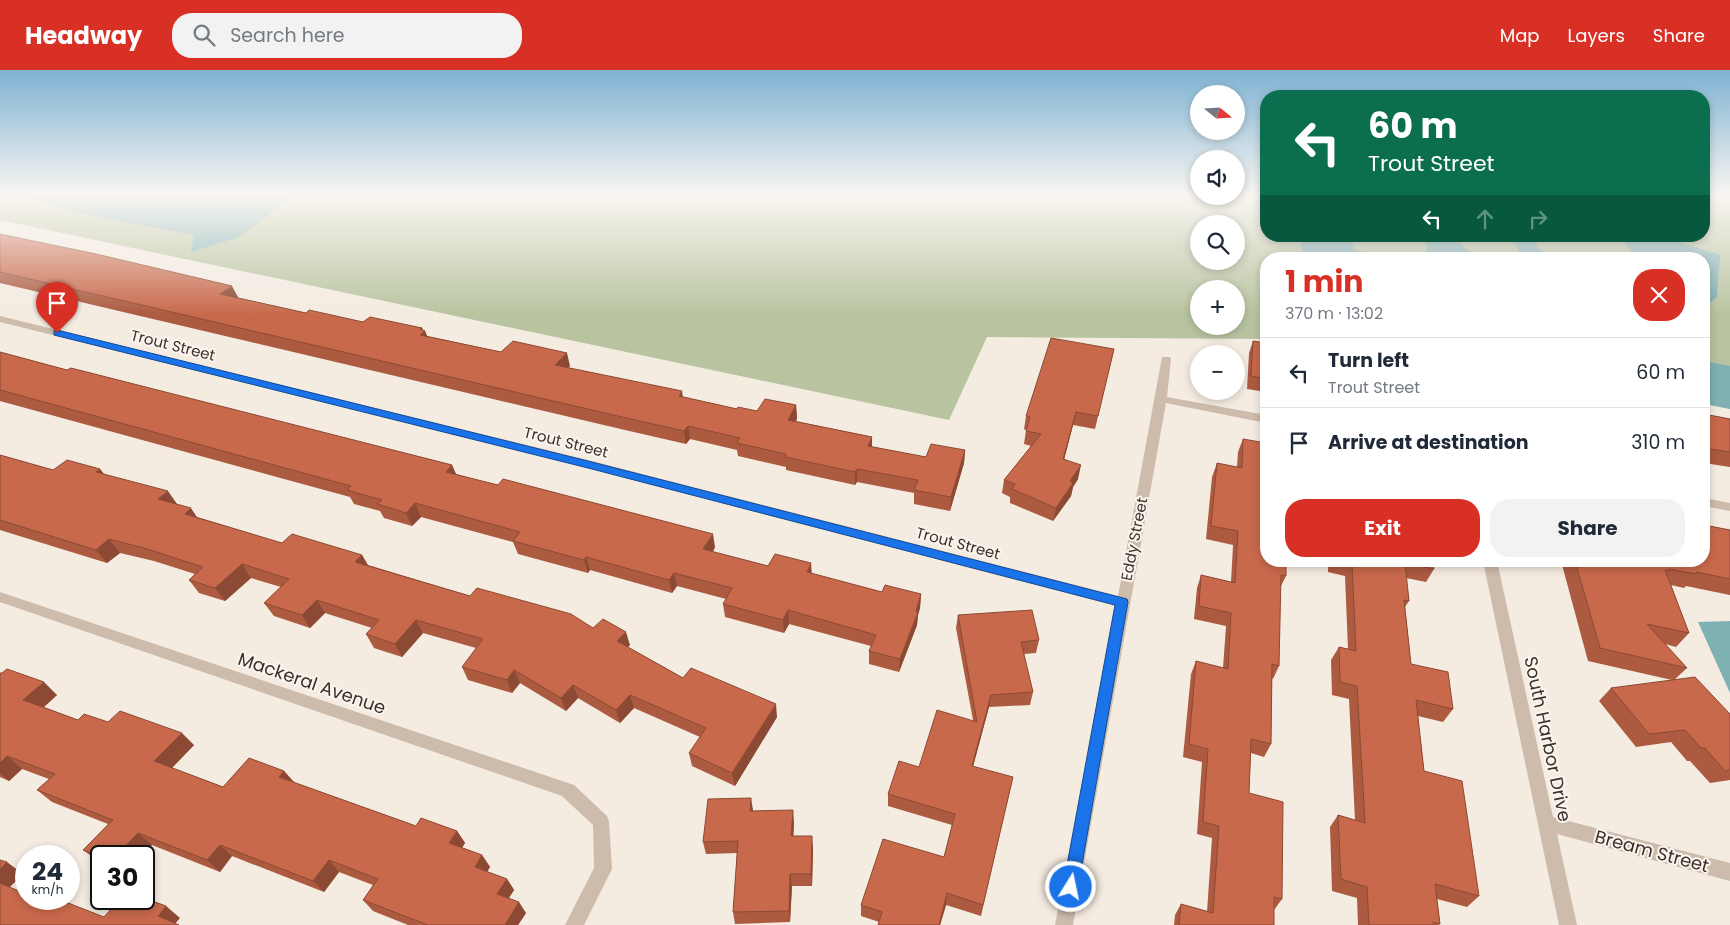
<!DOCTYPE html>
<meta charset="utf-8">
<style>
:root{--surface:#fff;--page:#f2f2f3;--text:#1f2937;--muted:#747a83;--line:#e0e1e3;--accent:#d93025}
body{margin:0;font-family:Poppins,sans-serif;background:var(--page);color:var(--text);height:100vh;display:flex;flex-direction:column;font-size:19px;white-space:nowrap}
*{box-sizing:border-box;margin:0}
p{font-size:16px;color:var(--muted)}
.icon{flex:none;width:28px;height:28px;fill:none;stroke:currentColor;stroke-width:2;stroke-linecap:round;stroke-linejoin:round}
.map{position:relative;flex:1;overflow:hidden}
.sheet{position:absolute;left:1260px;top:182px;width:450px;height:315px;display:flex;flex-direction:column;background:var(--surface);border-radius:20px;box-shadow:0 2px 8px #0003}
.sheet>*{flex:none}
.guide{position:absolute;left:1260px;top:20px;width:450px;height:152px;border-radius:20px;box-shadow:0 2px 8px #0003;background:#0b6e4f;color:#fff;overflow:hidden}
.needle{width:32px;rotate:108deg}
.buttons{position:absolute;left:1190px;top:15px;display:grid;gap:10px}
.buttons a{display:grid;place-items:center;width:55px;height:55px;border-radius:50%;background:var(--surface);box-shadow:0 2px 8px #0003;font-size:25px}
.speed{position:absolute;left:15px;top:775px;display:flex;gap:10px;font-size:25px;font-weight:700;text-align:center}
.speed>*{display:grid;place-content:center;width:65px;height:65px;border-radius:50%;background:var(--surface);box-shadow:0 2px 8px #0003;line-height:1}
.speed small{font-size:12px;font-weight:400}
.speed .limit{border:2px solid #111;border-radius:8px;background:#fff;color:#111}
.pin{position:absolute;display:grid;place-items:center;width:42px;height:42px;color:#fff;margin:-51px -21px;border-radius:50% 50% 50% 0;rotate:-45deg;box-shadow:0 0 5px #0007}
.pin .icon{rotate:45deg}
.me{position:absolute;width:55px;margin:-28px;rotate:10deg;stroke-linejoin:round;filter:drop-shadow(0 0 4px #0008)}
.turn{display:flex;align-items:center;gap:18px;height:105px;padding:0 25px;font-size:22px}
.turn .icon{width:65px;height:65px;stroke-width:2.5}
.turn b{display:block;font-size:35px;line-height:42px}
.lanes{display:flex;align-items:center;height:48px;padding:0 25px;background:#0003;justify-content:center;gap:25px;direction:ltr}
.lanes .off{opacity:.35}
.round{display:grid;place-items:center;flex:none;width:52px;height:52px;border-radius:20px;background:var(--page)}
.overview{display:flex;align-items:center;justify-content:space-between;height:85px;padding:0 25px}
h1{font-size:30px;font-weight:700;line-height:38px;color:var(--accent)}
.primary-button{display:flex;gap:10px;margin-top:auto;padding:10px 25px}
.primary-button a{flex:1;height:58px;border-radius:20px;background:var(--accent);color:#fff;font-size:20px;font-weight:700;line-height:58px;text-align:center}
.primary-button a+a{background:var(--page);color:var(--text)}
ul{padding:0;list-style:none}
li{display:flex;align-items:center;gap:15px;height:70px;padding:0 25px;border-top:1px solid var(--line)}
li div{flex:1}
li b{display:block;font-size:19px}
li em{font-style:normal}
header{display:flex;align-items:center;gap:30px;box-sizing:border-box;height:70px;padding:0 25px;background:var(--accent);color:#fff}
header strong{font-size:24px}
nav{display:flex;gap:28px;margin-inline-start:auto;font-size:18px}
.search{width:350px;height:45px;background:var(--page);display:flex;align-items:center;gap:12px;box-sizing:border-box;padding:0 18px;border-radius:20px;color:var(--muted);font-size:19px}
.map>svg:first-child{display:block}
.green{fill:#b8c4a0;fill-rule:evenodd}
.water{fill:#7fb0b2}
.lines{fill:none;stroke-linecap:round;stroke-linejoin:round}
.canal{fill:#7fb0b2;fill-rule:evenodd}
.minor{fill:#cdbbac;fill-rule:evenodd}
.wall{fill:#ac5a40}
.shaded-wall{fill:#8c4a34}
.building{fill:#c8694b;stroke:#8c4a34}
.route{fill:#1a73e8;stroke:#114b97}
.labels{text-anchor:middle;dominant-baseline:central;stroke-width:4;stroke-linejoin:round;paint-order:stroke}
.street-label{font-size:15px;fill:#3b302b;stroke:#fbf5ee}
.near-street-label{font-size:18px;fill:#3b302b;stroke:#fbf5ee}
</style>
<header>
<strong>Headway</strong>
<div class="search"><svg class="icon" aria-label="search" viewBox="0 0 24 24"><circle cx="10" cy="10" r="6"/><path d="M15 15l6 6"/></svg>Search here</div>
<nav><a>Map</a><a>Layers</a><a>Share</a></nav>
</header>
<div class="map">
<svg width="1730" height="855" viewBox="0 0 1730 855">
<rect width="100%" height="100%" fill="#f4ebe1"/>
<path class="green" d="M0,125H1266V166H1704V125H1730V330L1704,324V189H1266V269L987,267L949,350L0,150ZM1199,154H1236V191H1199ZM1199,219H1236V256H1199Z"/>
<g class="water">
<polygon points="19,125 295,125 239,167 191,182 194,165 89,145"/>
<polygon points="1300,166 1351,166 1354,180 1399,189 1303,189"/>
<polygon points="1618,166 1661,166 1720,185 1717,227 1704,238 1704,189 1639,189"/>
<polygon points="1426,168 1456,169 1477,189 1427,189"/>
<polygon points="1704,291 1730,296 1730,339 1704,334"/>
<polygon points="1730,551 1730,623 1698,552"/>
</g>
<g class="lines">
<polygon class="canal" points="1509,166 1530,166 1546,189 1525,189"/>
<g class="minor">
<polygon points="0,246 588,390 1118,526 1162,287 1170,287 1171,289 1167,327 1266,345 1266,353 1166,333 1073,855 1055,855 1116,536 588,398 0,252"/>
<polygon points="1704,428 1730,433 1730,441 1704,436"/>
<polygon points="1483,491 1497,491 1553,747 1730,793 1730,811 1557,764 1577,855 1559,855"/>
<polygon points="0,522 574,715 607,746 609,752 612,799 584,855 565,855 594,798 593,755 562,726 0,532"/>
</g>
</g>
<g class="wall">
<polygon points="0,164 239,228 306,243 363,252 422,258 423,260 425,261 427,266 501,282 570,296 568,298 683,327 737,339 757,341 796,335 797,349 795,351 872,367 872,377 926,387 965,380 964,393 950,441 914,434 914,423 857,412 855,415 786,400 786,397 738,386 737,380 690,369 686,374 625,360 0,213"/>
<polygon points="1253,271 1266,273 1266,322 1247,319 1249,283"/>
<polygon points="1114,279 1095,359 1073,355 1064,389 1078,409 1073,417 1071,426 1053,451 1010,433 1010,427 1002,423 1004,410 1031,376 1024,374 1026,360 1024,359 1026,346"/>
<polygon points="0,282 67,300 452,395 456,404 715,477 713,482 768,496 812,504 882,522 921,524 920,538 918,545 917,555 899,602 869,594 869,581 871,576 789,554 784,563 725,547 723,534 726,529 677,516 672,523 590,500 588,503 518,484 513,472 421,447 412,456 384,448 380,441 354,434 350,427 0,331"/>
<polygon points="1704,344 1730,349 1730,397 1704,393"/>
<polygon points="1243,369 1286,506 1280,518 1279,596 1273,609 1272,608 1271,674 1264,687 1251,683 1249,723 1282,829 1274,840 1274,855 1174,855 1175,845 1181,834 1207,842 1212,768 1197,764 1202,692 1183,687 1191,604 1196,591 1223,598 1226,556 1194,549 1197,518 1201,505 1231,512 1233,475 1206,469 1212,407 1217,393 1237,397 1238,382"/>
<polygon points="0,385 53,400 100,399 104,404 177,434 197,447 282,473 362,485 368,495 470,526 593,558 630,575 628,577 683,608 777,647 735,716 692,696 689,683 700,667 634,638 620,653 578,628 566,641 520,613 512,623 468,610 462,597 476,578 423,563 402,587 374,578 366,564 372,558 325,543 310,558 274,546 264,533 281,517 251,508 225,531 199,523 189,510 195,504 154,491 120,483 107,493 0,460"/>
<polygon points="1704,455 1730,460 1730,525 1686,516 1684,518 1671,515 1689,563 1676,577 1665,574 1687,598 1674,610 1730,644 1730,710 1710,713 1690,691 1687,691 1671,672 1636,677 1599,631 1611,618 1672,610 1588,591 1561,491 1704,491"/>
<polygon points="1328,491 1433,491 1434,499 1426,512 1406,508 1409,531 1405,537 1411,594 1453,639 1443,652 1418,646 1424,701 1479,826 1467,837 1437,829 1440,854 1438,855 1358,855 1357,828 1332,821 1330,757 1338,745 1355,750 1349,629 1332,625 1331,590 1339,577 1348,579 1345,506 1328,502"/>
<polygon points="958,545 1039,570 1036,583 1024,584 1033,622 1030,635 989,637 973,696 1010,720 981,846 946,835 940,855 878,855 879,852 861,846 861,835 944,787 952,755 888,736 888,724 973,650 956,558"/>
<polygon points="0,603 57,625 44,637 78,650 108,652 194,675 172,698 223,717 284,701 293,712 416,756 457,761 465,773 462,778 482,785 490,797 487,802 507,809 514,820 509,828 526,843 518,855 408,855 373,841 363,830 373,815 339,802 324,822 232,786 220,802 152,775 141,786 101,786 101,793 98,791 83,780 108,754 52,732 37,720 49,709 22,699 9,711 0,707"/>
<polygon points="753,741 794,752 793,766 813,778 812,816 792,816 790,852 735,854 733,842 737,783 706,784 703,772"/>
</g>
<g class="shaded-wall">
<polygon points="232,216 239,229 220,224"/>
<polygon points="422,258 424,262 425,261 430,273 420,265 420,259"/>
<polygon points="567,283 570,296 558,308 555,295"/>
<polygon points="682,321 684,335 679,326"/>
<polygon points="796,335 797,349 789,363 788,350"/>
<polygon points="1076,342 1073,355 1061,402 1063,389"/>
<polygon points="688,356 690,369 686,374 684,361"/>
<polygon points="872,367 872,381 868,376"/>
<polygon points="965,380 964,393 950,441 951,427"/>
<polygon points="452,395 458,409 446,402"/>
<polygon points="1081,395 1078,409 1073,417 1071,426 1053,451 1056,438 1070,411"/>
<polygon points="100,399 110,412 96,402"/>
<polygon points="857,399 857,412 855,415 855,402"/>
<polygon points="168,421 177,434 167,443 158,429"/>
<polygon points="415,433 421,447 412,456 406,443"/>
<polygon points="191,438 200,452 185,444"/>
<polygon points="713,464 715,477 706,493 703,479"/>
<polygon points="109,469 120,483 107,493 96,480"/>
<polygon points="362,485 369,498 355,492"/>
<polygon points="586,487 590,500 588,503 584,490"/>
<polygon points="811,493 812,506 807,502"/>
<polygon points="242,494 251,508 225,531 215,518"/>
<polygon points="674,503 677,516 672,523 669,510"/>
<polygon points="921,524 920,538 918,545 917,555 899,602 900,589"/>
<polygon points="317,530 325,543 310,558 302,545"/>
<polygon points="788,540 789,554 784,563 783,550"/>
<polygon points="416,550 423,563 402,587 395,574"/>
<polygon points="626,562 630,575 621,584 617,571"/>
<polygon points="514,600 520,613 512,623 507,610"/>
<polygon points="44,612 57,625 37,643 23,630"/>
<polygon points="573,615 578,628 566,641 561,628"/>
<polygon points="630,625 634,638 620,653 616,640"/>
<polygon points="991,625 989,637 970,708 972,696"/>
<polygon points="776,634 777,647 735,716 732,703"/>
<polygon points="182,663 194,675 166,704 154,691"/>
<polygon points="7,686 22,699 9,711 0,703 0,693"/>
<polygon points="284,701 295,713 279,707"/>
<polygon points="751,728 753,740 753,753 750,741"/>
<polygon points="793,740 794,752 793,778 791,766"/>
<polygon points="457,761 465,773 456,785 449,773"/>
<polygon points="138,763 152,775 141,786 116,786"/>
<polygon points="812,766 813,778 812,816 811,804"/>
<polygon points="220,775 232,786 220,802 207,790"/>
<polygon points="482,785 490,797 482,809 475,797"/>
<polygon points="329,790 339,802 324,822 313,811"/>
<polygon points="7,792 23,804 7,820 0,816 0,799"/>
<polygon points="790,804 792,816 790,852 789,841"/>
<polygon points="507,809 514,820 504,835 497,824"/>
<polygon points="947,823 946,835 940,855 939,855"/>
<polygon points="519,832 526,843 518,855 505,855"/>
<polygon points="166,836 180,848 174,855 158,846"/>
</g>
<g class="building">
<polygon points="0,164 96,184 232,216 220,224 306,243 309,240 363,252 370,247 422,258 420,259 425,261 420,265 501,282 513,271 567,283 555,295 682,321 679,326 737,339 738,337 757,341 765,329 796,335 788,350 872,367 868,376 926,387 931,374 965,380 951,427 914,420 918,410 857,399 855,402 785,387 786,384 737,373 740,368 688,356 684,361 622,347 0,202"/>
<polygon points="1051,268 1114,279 1098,346 1076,342 1063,389 1081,395 1070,411 1073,413 1056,438 1012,419 1015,414 1004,410 1041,364 1026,361 1030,347 1026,346"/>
<polygon points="1253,271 1266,273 1266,309 1251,306"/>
<polygon points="0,282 67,300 71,298 452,395 446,402 498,415 503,409 713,464 703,479 768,496 775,484 811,493 807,502 882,522 885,515 921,524 916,541 918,542 900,589 869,581 876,565 788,540 783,550 723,534 732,518 674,503 669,510 586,487 584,490 513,471 520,462 415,433 406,443 377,434 382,430 347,420 351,416 0,320"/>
<polygon points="1704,344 1730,349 1730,382 1704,378"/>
<polygon points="1243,369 1266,373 1266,491 1286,491 1286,506 1281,505 1279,596 1272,594 1271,674 1251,669 1249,723 1283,732 1282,829 1274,827 1274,855 1179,855 1181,834 1213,843 1219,756 1203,752 1208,679 1189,674 1196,591 1228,599 1231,543 1199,536 1201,505 1235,513 1238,461 1211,456 1217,393 1242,398"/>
<polygon points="0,385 53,400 67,390 100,399 96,402 168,421 158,429 191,438 185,444 282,473 292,464 362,485 355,492 470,526 477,518 571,544 593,558 603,549 626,562 617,571 683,608 691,598 776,634 732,703 689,683 706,658 630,625 616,640 573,615 561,628 514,600 507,610 462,597 483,569 416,550 395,574 366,564 379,550 317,530 302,545 264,533 289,509 242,494 215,518 189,510 203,497 144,478 109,469 96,480 0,450"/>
<polygon points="1704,455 1730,460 1730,509 1696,502 1696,504 1669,499 1669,501 1665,500 1689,563 1647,554 1687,598 1600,578 1575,491 1704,491 1704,458 1705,459"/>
<polygon points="1345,491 1433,491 1434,499 1405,493 1409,531 1404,530 1411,594 1448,602 1453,639 1416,630 1424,701 1462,711 1479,826 1435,814 1440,854 1433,852 1433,855 1369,855 1367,817 1341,809 1338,745 1365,753 1357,616 1340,612 1339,577 1356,581 1352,493"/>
<polygon points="1032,540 1039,570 1021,572 1033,622 991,625 972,696 1013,707 983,835 947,823 939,855 878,855 882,842 861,835 883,769 944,787 955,744 888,724 899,691 919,697 937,640 977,652 958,545"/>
<polygon points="7,599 44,612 23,630 78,650 84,644 108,652 120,641 182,663 154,691 223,717 249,688 284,701 279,707 416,756 421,748 457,761 449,773 482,785 475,797 507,809 497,824 519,832 505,855 428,855 363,830 378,809 329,790 313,811 220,775 207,790 138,763 116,786 101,787 83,780 113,750 37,720 55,704 7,686 0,693 0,603 2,603"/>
<polygon points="1695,607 1730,644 1730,700 1725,701 1705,678 1701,678 1685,660 1649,664 1611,618"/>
<polygon points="751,728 750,741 793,740 791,766 812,766 811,804 790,804 789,841 733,842 738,771 703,772 708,729"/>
<polygon points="0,790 7,792 0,799"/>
<polygon points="0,813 26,824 26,829 39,829 45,831 47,829 58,829 104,847 120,829 144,829 144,828 166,836 158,846 179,855 0,855"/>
</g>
<linearGradient id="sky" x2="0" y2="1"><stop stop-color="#7eb2d2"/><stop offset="0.51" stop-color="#faf6f2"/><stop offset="1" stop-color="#faf6f2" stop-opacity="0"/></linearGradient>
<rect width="1730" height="245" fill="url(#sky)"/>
<polygon class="route" points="57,260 588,391 1127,529 1128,532 1077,823 1071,825 1065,823 1063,817 1115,535 588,398 54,265 54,261"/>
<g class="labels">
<g class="street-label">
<text transform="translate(173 275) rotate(14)">Trout Street</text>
<text transform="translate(566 372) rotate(14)">Trout Street</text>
<text transform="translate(1134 469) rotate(-79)">Eddy Street</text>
<text transform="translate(958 473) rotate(15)">Trout Street</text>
</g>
<g class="near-street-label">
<text transform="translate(312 613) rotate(19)">Mackeral Avenue</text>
<text transform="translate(1548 669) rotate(78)">South Harbor Drive</text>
<text transform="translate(1652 781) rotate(15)">Bream Street</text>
</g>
</g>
</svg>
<div class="buttons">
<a><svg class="needle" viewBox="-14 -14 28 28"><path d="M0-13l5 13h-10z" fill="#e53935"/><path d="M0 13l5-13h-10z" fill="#747a83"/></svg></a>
<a><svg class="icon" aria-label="sound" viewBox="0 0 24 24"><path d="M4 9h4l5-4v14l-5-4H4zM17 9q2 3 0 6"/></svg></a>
<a><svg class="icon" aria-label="search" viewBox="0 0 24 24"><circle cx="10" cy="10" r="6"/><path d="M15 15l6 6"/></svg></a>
<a>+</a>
<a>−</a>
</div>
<div class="speed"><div>24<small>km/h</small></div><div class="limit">30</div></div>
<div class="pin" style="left:57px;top:263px;background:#d93025"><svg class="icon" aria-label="arrive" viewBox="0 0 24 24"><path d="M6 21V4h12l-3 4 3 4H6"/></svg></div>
<svg class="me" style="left:1071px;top:817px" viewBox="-20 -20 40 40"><circle r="17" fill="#1a73e8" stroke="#fff" stroke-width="3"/><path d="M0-11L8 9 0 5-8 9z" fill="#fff"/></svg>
<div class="guide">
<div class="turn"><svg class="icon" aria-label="left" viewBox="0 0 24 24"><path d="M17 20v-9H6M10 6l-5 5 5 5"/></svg><div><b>60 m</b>Trout Street</div></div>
<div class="lanes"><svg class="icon" aria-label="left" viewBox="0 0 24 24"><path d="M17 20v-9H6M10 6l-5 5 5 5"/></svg><svg class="icon off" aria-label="ahead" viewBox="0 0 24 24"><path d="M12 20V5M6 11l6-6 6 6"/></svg><svg class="icon off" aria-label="right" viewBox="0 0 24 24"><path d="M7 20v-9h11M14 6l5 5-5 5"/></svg></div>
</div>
<section class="sheet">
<div class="overview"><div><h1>1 min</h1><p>370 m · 13:02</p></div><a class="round" style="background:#d93025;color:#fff"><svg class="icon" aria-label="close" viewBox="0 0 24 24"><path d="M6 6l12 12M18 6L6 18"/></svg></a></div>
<ul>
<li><svg class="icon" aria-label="left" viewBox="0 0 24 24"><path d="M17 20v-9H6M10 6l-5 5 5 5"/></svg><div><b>Turn left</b><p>Trout Street</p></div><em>60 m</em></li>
<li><svg class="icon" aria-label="arrive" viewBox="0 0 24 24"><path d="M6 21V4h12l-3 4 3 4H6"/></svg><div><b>Arrive at destination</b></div><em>310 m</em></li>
</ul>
<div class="primary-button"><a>Exit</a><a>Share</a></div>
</section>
</div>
